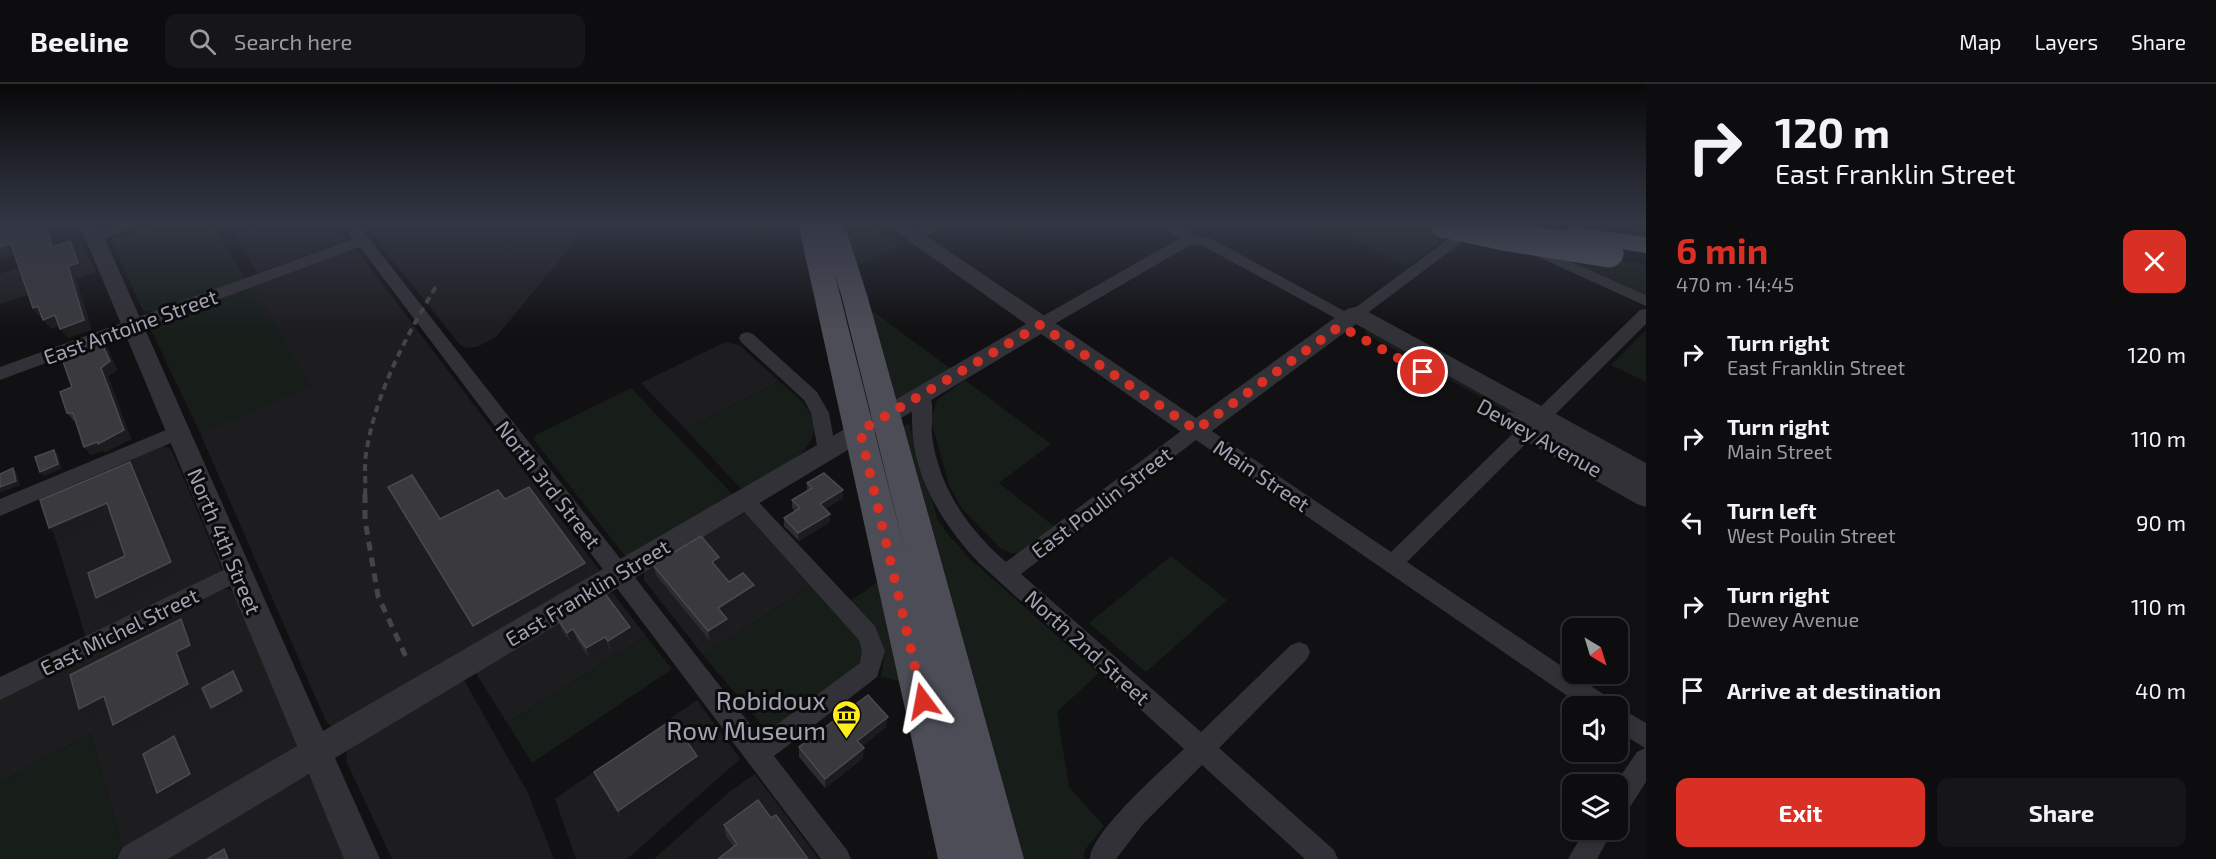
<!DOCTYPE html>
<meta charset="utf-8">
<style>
:root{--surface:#0d0c0e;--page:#161517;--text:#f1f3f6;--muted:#9a9b9e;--line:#2d2c2e;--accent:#d93025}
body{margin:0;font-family:"Exo 2",sans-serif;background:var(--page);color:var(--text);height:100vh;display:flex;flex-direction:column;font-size:22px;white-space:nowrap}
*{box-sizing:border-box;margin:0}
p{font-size:20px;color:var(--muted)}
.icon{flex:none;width:33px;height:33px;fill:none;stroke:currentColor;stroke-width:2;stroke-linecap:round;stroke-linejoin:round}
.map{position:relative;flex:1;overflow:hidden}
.side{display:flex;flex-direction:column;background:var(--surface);width:570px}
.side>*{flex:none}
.hud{background:#0d0c0e;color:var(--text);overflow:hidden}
.needle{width:39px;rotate:142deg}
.tools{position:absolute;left:1562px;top:534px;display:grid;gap:12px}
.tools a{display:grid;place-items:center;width:66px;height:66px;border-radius:12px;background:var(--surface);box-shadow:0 3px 9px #0003,0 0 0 2px var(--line);font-size:30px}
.pin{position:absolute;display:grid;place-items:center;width:51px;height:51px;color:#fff;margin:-26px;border:3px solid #fff;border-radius:50%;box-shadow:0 2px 6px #0007}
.me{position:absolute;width:66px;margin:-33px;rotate:347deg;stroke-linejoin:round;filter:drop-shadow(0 0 4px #0008)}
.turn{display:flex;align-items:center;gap:21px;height:126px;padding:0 30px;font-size:27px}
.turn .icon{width:78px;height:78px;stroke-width:2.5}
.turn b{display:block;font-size:42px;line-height:51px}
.round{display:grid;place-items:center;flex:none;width:63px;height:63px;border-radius:12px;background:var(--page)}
.headline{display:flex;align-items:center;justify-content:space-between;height:102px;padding:0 30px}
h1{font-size:36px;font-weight:700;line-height:45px;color:var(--accent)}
.action{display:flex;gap:12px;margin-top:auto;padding:12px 30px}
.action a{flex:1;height:69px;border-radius:12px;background:var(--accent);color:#fff;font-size:24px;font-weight:700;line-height:69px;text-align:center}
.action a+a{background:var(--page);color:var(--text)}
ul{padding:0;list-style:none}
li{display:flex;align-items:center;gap:18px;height:84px;padding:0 30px}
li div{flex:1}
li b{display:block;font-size:22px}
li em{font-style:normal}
header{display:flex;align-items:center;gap:36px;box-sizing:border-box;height:84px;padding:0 30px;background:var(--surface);border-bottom:2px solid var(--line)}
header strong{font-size:28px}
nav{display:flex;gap:33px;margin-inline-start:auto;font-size:21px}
.search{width:420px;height:54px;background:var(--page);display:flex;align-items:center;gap:15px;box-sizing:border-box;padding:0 21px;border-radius:12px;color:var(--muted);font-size:22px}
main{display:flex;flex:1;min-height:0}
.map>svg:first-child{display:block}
.built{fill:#1d1c1f}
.green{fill:#171d19}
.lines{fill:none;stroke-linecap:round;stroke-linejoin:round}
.minor{fill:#323137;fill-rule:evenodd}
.tertiary{fill:#323137;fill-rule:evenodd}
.primary{fill:#4d4d57;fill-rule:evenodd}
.motorway{fill:#5d5d69;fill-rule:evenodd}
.rail-far1{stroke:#44444c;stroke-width:4;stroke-dasharray:7 5;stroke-linecap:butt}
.rail{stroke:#44444c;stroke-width:5;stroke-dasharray:9 7;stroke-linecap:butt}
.motorway-bridge{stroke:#5d5d69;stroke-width:29}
.wall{fill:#2d2c30}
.shaded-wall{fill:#1c1b1e}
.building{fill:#39393e;stroke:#4a4951;stroke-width:1.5}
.route{stroke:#d93025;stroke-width:10;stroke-dasharray:0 18}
.labels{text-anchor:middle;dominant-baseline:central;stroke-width:6;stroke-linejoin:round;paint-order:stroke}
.street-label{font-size:21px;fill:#a1a2b4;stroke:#0c0c0d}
.near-poi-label{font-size:26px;fill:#a1a2b4;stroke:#0c0c0d;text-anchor:end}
</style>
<header>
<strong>Beeline</strong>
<div class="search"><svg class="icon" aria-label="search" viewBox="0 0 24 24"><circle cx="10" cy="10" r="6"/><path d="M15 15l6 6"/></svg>Search here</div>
<nav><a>Map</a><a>Layers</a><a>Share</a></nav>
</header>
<main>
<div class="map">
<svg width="1646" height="775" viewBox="0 0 1646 775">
<rect width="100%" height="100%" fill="#111012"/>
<g class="built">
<polygon points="227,140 337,140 347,156 258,189"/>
<polygon points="364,140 589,140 496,253 477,263 467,264 460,261"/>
<polygon points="83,163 96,188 0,220 0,190"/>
<polygon points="356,165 600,487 332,643 326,637 200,349 310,302 252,202"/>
<polygon points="725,258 739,261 779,297 686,346 641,299"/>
<polygon points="161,363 167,363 172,367 222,486 217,493 87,557 43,414"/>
<polygon points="746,428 812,501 703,571 644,496 644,490 646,485"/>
<polygon points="227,505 233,508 297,659 293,667 124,768 91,650 0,698 0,614 217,507"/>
<polygon points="613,509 646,552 507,639 475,588 605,510"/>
<polygon points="464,596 528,709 554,775 392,775 346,677 347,668 352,662"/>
<polygon points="697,616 740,675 627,775 576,775 555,715"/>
<polygon points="755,690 819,775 654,775 729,708"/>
<polygon points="308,691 317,699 348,775 161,775 297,693"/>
</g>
<g class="green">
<polygon points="1416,139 1456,147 1408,182 1349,154 1289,140"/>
<polygon points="153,140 212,140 245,195 153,228 143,227 111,155"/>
<polygon points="844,140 871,140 901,161 854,183"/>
<polygon points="1542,140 1622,140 1646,144 1646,152"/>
<polygon points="1553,168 1646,180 1646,211"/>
<polygon points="252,202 311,302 200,349 150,244 152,240"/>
<polygon points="867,223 951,285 899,315 892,316"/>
<polygon points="1368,244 1519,330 1513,331 1366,250 1365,246"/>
<polygon points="1646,246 1646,298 1611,281"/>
<polygon points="965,296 1051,360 999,399 1056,444 1021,469 1010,469 1000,464 962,425 949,401 931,336 937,316"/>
<path d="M779,297C788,305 799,313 806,323C837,363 770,391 743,407L686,346Z"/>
<polygon points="631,304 733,411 631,472 624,471 534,356 536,351"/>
<polygon points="909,340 938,436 948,450 968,473 1099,589 1057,628 1069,703 1104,742 1084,767 1084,775 1020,775 899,344"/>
<polygon points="1171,472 1227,516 1146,588 1089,539"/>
<path d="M881,496L902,598L881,593C889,555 876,544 850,517Z"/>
<polygon points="812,501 860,555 866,569 860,582 775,646 766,646 703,571"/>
<polygon points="646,552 672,585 532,679 507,639"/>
<polygon points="91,650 124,768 113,775 0,775 0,698"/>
</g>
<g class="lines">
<g class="minor">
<polygon points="121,139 144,139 94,159 86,154 89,151"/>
<polygon points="342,139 357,139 760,653 860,579 862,567 859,556 737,420 734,415 737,410 744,407 751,410 875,542 885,567 877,593 774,672 847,766 851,775 821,775 360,163 0,296 0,283 353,155"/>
<polygon points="931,139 950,139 919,157 909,157 906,154 909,151"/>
<polygon points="1156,139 1174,139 1194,151 1212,155 1348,229 1470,139 1482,139 1483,142 1361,234 1356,235 1354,240 1348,241 1203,162 1192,160 1046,245 1034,245 1032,241 1034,237 1179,155"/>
<polygon points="1530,159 1646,211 1646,222 1525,167 1522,164"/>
<path d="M1646,225V240L1407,478L1609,614L1613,622H1582L1196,356L1021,490L1201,648L1291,561L1299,558L1307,561L1310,568L1307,575L1219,664L1334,766L1338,775H1305L1202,681L1143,740L1116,775H1090C1090,749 1163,685 1184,665L979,479C942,440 911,390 912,334C912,325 911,314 916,307L922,305L928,307C935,318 931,339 932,352C939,404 968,445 1006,478L1189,341L1196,339L1203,341L1391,468L1640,226Z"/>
<polygon points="747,248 753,250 817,308 829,329 836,367 833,372 826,374 819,372 811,329 804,316 741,258 739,254 741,250"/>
<polygon points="178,341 185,343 187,348 185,353 0,432 0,415"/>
<polygon points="238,479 246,482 249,488 246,494 0,616 0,593"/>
<polygon points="1615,622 1617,622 1646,639 1646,698 1626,729 1617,733 1617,700 1615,700 1637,668 1645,664 1617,647 1617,622"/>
<polygon points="1585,746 1613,746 1597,775 1568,775"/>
</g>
<polygon class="tertiary" points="79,139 98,139 323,647 1026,240 884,139 907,139 1196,334 1347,225 1355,223 1363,225 1646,379 1646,423 1637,420 1501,343 1498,337 1501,331 1510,328 1517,330 1356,240 1205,352 1196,355 1187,352 1041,250 335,674 380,775 344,775 309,690 168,775 117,775 123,763 297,662"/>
<path class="primary" d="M798,139H844L868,214L1024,775H938ZM834,187L842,214L906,472Z"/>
<polygon class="motorway" points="1574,143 1646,153 1646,169 1565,156 1561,151 1565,146"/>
<path class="rail-far1" d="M365,411C366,398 364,383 366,370C375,310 406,252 437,201"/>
<polyline class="rail" points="365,410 365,436 378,512 406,573"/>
<polyline class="motorway-bridge" points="1444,139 1509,153 1609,169"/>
</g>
<g class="wall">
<polygon points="92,254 94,257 107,263 117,286 108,292 131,355 105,368 103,366 91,371 84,363 75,337 74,337 67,329 72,303 68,269"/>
<polygon points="807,399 843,414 825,425 830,438 799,457 784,442 784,434 795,427 792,424 792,416 807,407"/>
<polygon points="719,473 721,483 718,485 729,498 754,501 755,511 724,531 729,545 710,557 656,491 653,481"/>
<polygon points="557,534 633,554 611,568 609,564 590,575 577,556 572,560 562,546"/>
<polygon points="886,643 862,662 863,674 825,704 799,673 799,663"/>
<polygon points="697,672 699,682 622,736 598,697 594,688"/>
<polygon points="771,734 734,763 726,752 724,741"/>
</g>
<g class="shaded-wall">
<polygon points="41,140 48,149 46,142 53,151 59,172 52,163"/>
<polygon points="70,157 77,167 85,188 75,191 92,246 68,254 60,245 68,182"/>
<polygon points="11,160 19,169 0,175 0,163"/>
<polygon points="38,222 46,232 41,234 33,224"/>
<polygon points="55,231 63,241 51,245 43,236"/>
<polygon points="100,255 107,263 117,286 108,292 131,355 105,368 103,366 91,371 84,363 101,284"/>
<polygon points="54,366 58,370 62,385 44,392 40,388"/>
<polygon points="130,378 141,390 181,490 108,525 96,514 171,478"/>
<polygon points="13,384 17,389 20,401 0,409 0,403"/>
<polygon points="843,406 843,414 820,428 820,420"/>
<polygon points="107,419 118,431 61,456 49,444"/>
<polygon points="830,430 830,438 799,457 798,449"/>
<polygon points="719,473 721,483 713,488 712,478"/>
<polygon points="585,479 589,490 479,553 473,542"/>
<polygon points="754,501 755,511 720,534 718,524"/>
<polygon points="181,535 192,546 202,572 187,579 200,611 127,651 113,641 176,568"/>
<polygon points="727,535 729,545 710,557 708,547"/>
<polygon points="630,543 633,554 611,568 608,557"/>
<polygon points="573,545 577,556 572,560 567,549"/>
<polygon points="605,553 609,564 590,575 586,564"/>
<polygon points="233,587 241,594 249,614 218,631 211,624"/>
<polygon points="104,612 118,622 93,635 79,625"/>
<polygon points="888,633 886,643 857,667 857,657"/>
<polygon points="174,652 183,659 198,696 166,715 157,709"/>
<polygon points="864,664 863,674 825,704 825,695"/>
<polygon points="697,672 699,682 622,736 618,727"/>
<polygon points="224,765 237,773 238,775 228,775"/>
</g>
<g class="building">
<polygon points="14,140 41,140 43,143 46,142 52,163 70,157 78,179 68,182 84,236 60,245 55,231 43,236 38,222 33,224 11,160 0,163 0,144"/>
<polygon points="92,254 93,258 100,255 110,277 101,284 124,346 98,360 97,358 84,363 73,329 67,329 60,308 72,303 61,272 68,269 78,259"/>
<polygon points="54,366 58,380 40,388 35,373"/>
<polygon points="130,378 171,478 96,514 88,489 125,472 107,419 49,444 40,416"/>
<polygon points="13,384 16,397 0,403 0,390"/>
<polygon points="824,389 843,406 820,420 830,430 798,449 784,434 800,424 792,416 812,404 807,399"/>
<polygon points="412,391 440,435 498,406 505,415 529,403 585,479 473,542 388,403"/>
<polygon points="701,452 719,473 712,478 729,498 743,489 754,501 718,524 727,535 708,547 653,481"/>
<polygon points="603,507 630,543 608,557 605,553 586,564 573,545 567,549 557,534"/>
<polygon points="181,535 190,561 176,568 188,600 113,641 104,612 79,625 70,591"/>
<polygon points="233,587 242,607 211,624 202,604"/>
<polygon points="868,611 888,633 857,657 864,664 825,695 799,663"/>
<polygon points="672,636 697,672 618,727 594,688"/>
<polygon points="174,652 190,690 157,709 143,670"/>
<polygon points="758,716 771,734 776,731 808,775 718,775 737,760 724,741"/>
<polygon points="224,765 228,775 207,775"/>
</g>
<linearGradient id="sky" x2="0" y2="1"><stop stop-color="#09090a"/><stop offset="0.56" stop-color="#323744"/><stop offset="1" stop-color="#323744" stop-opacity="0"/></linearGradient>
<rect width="1646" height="248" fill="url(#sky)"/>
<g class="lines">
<polyline class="route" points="923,617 860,347 1040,241 1196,346 1340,242 1423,288"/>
</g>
<defs>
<symbol id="museum-pin" viewBox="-11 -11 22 30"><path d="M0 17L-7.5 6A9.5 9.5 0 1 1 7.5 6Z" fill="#feed1c" stroke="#0c0c0d"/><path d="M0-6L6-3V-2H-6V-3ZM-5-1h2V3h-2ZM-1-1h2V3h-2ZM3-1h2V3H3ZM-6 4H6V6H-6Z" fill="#111"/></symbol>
</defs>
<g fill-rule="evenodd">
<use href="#museum-pin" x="830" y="614" width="33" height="45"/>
</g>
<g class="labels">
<g class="street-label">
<text transform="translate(130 242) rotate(-20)">East Antoine Street</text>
<text transform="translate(1540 353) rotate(29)">Dewey Avenue</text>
<text transform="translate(1262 391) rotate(34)">Main Street</text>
<text transform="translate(549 400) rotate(52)">North 3rd Street</text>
<text transform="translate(1101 418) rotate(-37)">East Poulin Street</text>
<text transform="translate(225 457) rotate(67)">North 4th Street</text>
<text transform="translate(587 508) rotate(-31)">East Franklin Street</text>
<text transform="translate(119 547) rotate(-26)">East Michel Street</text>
<text transform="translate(1088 563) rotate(42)">North 2nd Street</text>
</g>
<g class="near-poi-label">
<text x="826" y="615">Robidoux<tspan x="826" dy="30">Row Museum</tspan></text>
</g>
</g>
</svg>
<div class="tools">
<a><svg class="needle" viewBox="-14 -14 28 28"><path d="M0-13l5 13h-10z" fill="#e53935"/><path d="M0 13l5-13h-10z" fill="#9a9b9e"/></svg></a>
<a><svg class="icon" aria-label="sound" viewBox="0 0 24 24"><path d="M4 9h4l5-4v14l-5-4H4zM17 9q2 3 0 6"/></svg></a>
<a><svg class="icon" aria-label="layers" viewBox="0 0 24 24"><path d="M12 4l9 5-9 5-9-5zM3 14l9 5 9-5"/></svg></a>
</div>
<div class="pin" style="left:1423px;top:288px;background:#d93025"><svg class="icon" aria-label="arrive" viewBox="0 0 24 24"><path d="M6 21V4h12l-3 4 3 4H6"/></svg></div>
<svg class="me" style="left:923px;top:617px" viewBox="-20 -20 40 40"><path d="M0-17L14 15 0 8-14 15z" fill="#d93025" stroke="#fff" stroke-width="4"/></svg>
</div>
<section class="side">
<div class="hud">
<div class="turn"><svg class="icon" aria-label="right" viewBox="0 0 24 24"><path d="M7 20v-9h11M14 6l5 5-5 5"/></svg><div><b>120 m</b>East Franklin Street</div></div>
</div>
<div class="headline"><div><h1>6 min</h1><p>470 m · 14:45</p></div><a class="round" style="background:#d93025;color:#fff"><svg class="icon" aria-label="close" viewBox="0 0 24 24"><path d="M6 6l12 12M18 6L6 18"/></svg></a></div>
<ul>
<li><svg class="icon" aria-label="right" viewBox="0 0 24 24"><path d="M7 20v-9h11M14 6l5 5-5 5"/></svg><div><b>Turn right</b><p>East Franklin Street</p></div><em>120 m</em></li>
<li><svg class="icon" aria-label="right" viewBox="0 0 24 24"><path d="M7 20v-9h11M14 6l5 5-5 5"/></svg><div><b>Turn right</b><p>Main Street</p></div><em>110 m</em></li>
<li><svg class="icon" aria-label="left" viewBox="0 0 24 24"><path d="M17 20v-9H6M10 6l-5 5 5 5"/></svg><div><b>Turn left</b><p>West Poulin Street</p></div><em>90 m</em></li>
<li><svg class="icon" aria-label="right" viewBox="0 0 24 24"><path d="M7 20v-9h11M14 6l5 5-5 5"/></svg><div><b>Turn right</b><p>Dewey Avenue</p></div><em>110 m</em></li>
<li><svg class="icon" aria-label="arrive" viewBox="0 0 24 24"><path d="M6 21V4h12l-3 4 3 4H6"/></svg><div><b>Arrive at destination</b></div><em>40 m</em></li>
</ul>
<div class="action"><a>Exit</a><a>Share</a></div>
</section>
</main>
